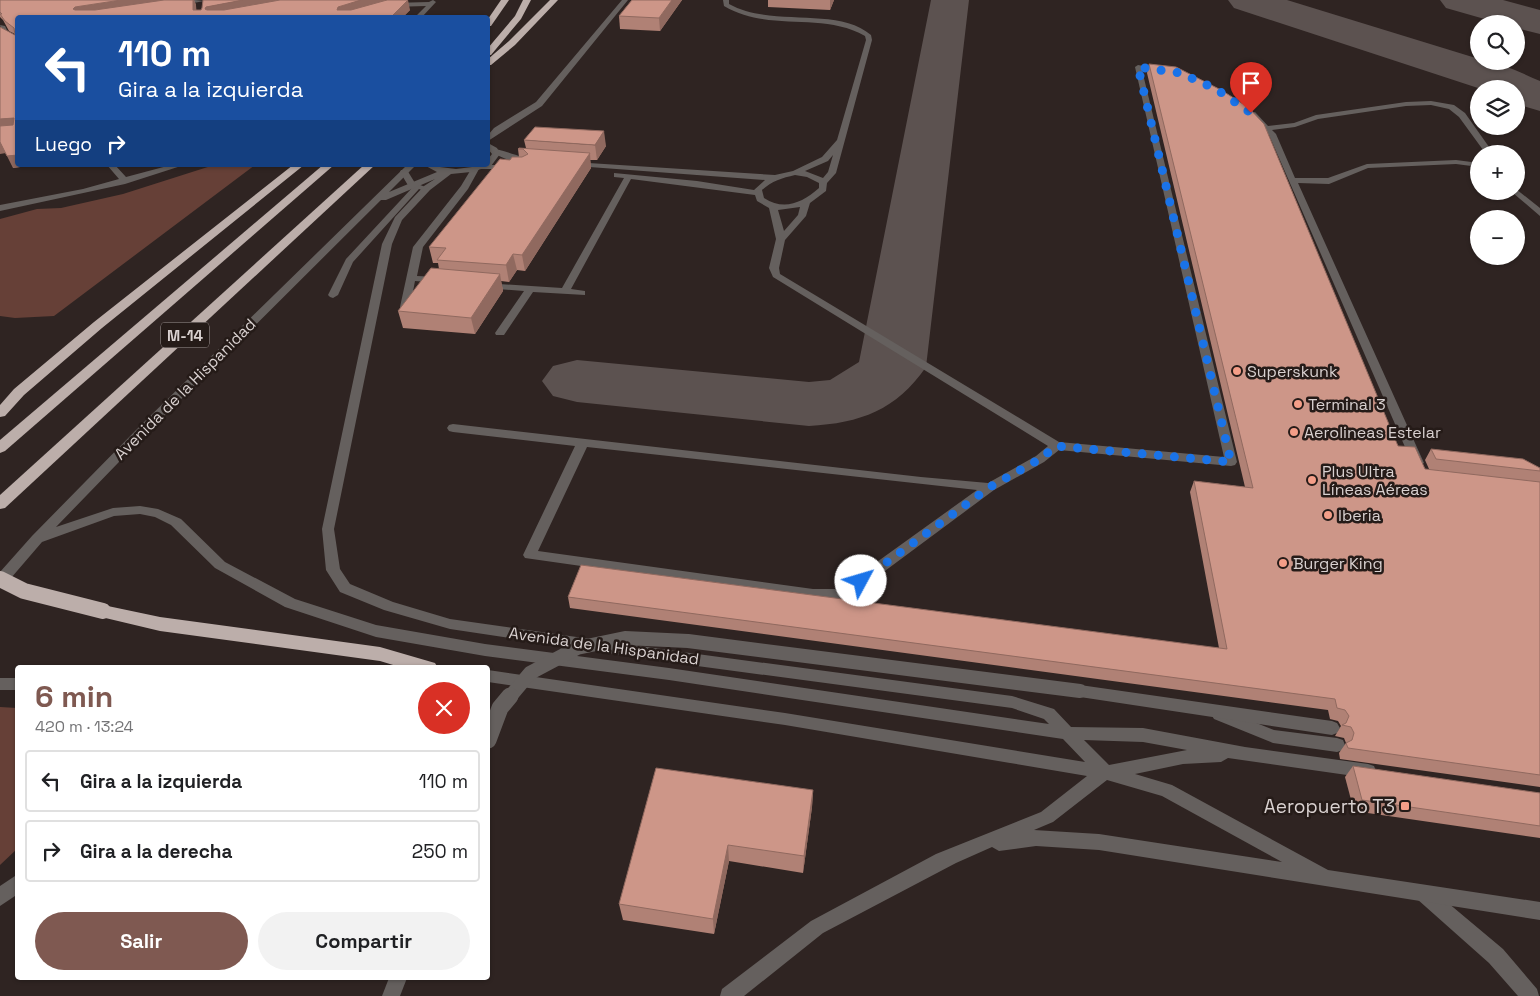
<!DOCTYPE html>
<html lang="es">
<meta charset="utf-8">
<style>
:root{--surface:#fff;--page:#f2f2f2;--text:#202124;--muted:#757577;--line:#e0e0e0;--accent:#7f5951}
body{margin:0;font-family:"Space Grotesk",sans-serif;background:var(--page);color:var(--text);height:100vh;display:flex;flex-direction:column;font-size:19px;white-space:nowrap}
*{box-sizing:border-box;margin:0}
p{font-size:16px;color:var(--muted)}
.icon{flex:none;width:28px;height:28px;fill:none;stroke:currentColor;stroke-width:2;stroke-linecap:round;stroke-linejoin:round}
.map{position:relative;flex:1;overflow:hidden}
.side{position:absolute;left:15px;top:665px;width:475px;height:315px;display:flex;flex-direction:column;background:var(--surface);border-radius:5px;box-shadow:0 1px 4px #0004}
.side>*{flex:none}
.hud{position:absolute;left:15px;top:15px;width:475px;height:152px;border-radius:5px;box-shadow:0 1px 4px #0004;background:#1a4fa0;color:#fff;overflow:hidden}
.fabs{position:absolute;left:1470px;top:15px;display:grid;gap:10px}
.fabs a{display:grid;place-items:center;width:55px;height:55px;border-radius:50%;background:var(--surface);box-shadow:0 1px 4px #0004;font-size:25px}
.pin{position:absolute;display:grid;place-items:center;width:42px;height:42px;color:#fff;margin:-51px -21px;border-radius:50% 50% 50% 0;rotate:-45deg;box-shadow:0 0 5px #0007}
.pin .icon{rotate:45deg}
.me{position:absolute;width:55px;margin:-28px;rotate:51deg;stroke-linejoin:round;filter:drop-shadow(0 0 4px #0008)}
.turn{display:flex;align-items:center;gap:18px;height:105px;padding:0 20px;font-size:22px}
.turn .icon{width:65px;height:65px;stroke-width:2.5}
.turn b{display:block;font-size:35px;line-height:42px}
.then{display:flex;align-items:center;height:48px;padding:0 20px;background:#0003;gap:10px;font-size:19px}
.round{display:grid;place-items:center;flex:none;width:52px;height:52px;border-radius:26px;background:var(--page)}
.summary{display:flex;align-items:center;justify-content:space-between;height:85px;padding:0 20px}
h1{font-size:30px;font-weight:600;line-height:38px;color:var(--accent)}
.cta{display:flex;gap:10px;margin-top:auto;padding:10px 20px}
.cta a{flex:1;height:58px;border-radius:30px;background:var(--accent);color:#fff;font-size:20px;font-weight:600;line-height:58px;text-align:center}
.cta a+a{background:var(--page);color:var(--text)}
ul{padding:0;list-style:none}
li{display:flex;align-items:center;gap:15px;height:62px;margin:0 10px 8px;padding:0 10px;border:2px solid var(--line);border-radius:5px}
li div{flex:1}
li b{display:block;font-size:19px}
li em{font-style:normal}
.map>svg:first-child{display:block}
.green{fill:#664037}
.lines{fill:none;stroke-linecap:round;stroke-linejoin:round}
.taxiway{fill:#5c5250;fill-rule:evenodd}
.service{fill:#65605e;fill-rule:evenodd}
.minor{fill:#65605e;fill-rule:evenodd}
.tertiary{fill:#65605e;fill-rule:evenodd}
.motorway{fill:#bcaeaa;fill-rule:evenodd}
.tertiary-bridge-far1{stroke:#65605e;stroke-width:14}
.tertiary-bridge{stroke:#65605e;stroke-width:17}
.motorway-bridge{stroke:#bcaeaa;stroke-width:16}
.wall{fill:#b08175}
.shaded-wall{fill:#90695f}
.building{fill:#cd9688;stroke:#90695f}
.route{stroke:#1a73e8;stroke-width:9;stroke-dasharray:0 16.2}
.poi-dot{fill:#f49e88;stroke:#251b18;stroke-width:2}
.labels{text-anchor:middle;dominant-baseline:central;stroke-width:5;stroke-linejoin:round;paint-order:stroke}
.shield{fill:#251b18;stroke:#a39a99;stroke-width:1}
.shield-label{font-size:15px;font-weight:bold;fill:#d9d1d0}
.poi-label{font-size:16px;fill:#d9d1d0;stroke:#251b18;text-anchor:start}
.street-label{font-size:16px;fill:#d9d1d0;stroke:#251b18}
.near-poi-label{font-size:19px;fill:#d9d1d0;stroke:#251b18;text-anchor:end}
</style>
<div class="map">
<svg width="1540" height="996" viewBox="0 0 1540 996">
<rect width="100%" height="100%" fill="#2f2422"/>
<g class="green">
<polygon points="214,165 255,165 54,316 15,318 0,316 0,219 37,209 61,208 123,194"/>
<polygon points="0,707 17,708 18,848 0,865"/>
</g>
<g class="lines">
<g class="taxiway">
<path d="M931,0H969L926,367C896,410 861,423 809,426L577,402L553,396L542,381L553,366L577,360L809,382L830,380L859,362Z"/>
<path d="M1228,0H1287L1479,59V61C1499,61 1521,73 1540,81V111L1516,104V89H1481L1234,8Z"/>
<polygon points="1440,0 1503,0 1540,10 1540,34 1516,28 1516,24 1502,24 1446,8"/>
</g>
<g class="service">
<path d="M723,0H729V4C772,28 837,6 871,35L872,40L836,173L827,183L826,191L810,203L806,216L785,240L779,268L780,274L1059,442L1224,457L1135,67L1138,65L1166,70L1167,71L1164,73L1142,70L1237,462L1235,465L1231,466L1059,450L1044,462L994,490L866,585L839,599H813L525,558L523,555L575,446L453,432L449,431L447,428L449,425L453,424L921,477L988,483L1036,456L1048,446L773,277L769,268L776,239L769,208L757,201L755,195L631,179L571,289L585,291V295L533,292L504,335H496L495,333L524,291L486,288L483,287V283L562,288L624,178L614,177V173L697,181L754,190L765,180L576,166H573V162L775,175L793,171L822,157L837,140L866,40L865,36C821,11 770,33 724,6ZM833,155L828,172L823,178L805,171L828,161ZM795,175L807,177L819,183V188C802,203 784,211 764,198L762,190C772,181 782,178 795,175ZM800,207L798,215L784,231L778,210ZM587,447L977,490L856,577L837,589H813L538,551Z"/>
<polygon points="1431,101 1454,105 1465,113 1494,154 1486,154 1459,117 1449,109 1431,105 1406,106 1318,119 1295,127 1272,130 1276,134 1295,178 1328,178 1367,164 1456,160 1479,163 1479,167 1456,164 1368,168 1329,184 1298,183 1424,463 1418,467 1412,463 1269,135 1248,114 1255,112 1268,126 1294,123 1316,115 1406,102"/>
<path d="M491,148C494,148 528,158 530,160C520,167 501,157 491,152Z"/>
<polygon points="488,165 510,165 514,167 510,169 479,169 468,189 423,247 417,276 439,277 444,280 439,283 415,281 410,307 405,310 401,309 400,307 413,247 461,186 473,166"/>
<polygon points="401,170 407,170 415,183 428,188 424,191 419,189 353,262 338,295 333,298 330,297 328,295 346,259 412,188 409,187 400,172"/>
<polygon points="1516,189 1540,208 1540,216 1513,193 1512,191 1516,191"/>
<polygon points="1219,708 1274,730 1337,738 1343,740 1345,745 1343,750 1337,752 1273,743 1214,719 1211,714 1214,709"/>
<polygon points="1423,885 1429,887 1503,949 1537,989 1539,996 1518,996 1489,963 1417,899 1414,893 1417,887"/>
</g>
<g class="minor">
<polygon points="195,0 204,1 178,6 175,4"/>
<polygon points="433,0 436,2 421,18 414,18 426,6 392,7 389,5 392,3 429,2"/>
<polygon points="0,25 5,26 8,32 18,39 18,44 3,34"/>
<polygon points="107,165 115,165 126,177 171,165 184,165 125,184 0,211 0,205 83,189 119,179"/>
</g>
<g class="tertiary">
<polygon points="622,0 628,0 542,106 488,141 488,135 494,128 536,102"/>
<path d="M488,143L497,148L500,154L491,166L471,172L451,174L430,190L402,220L392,244L334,529L340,569L350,584L393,602L450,619L675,651L1012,696L1054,709L1071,727L1143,728L1245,747L1368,764L1374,766L1376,771L1374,776L1368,778L1228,758L1221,762L1183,764L1135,774L1172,785L1328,870L1540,902V920L1099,850L1036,846L999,851L992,847L956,863L823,933L744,996H720L722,989L811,921L936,854L1041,812L1087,776L785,725L488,682V670L785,713L1085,762L1063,739L669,680L485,656L376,637L285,607L215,568L171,525L155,517L140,514L114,516L42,542L5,585L0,586V572L32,536L140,426L407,165H416L389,192L437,172L424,165L456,169L488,165V159L492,154L488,149ZM435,179L424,186L395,217L382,244L322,529L326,570L340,592L384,610L450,629L675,663L1012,708L1044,719L1049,724L669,668L485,644L376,625L295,599L225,562L181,519L158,509L140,506L113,508L56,527L148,432L381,200H386ZM1084,740L1143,742L1187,750L1109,765ZM1107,780L1162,796L1282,862L1099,834L1034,830L1053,822Z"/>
<rect x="0" y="678" width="18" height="12"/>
<polygon points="1080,685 1332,721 1337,723 1340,728 1337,733 1332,735 1080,697 1075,695 1072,691 1075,687"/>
<polygon points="18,874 18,894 0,906 0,886"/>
<polygon points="389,978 407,978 400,996 382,996"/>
</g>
<g class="motorway">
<polygon points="501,0 509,0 491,26 488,26 488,19"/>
<polygon points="523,0 531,0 521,19 491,55 488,55 488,48 515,16"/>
<polygon points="550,0 558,0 515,45 491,65 488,65 488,59 509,41"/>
<polygon points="293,165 304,165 102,328 24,395 5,416 0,417 0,405 14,389 94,322"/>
<polygon points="323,165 334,165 5,451 0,453 0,440"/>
<polygon points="364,165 375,165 5,508 0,509 0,495"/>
<polygon points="103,605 160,617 380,647 435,663 438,668 403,668 380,661 160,631 97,616 95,611 97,606"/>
</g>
<polyline class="tertiary-bridge-far1" points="509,698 530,673 577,648 625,638 688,641 1080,691"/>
<polyline class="tertiary-bridge" points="488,740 500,708 510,696"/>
<polyline class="motorway-bridge" points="0,579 24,591 103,611"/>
</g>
<g class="wall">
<polygon points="0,0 194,0 196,5 196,10 201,10 385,1 410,10 402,18 18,18 18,165 34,165 13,168 15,34 9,31 3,20 0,17"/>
<polygon points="632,0 682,0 660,31 620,29 619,16"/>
<polygon points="768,0 834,0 830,10 768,7"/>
<polygon points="1149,64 1398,446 1425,469 1429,469 1425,460 1431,449 1540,468 1540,787 1340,759 1339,753 1346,743 1344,738 1335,736 1341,726 1338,721 1330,719 1328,710 570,608 568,597 1219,648 1190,492 1194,481 1245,487 1147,73"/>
<polygon points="524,140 606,146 597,160 590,160 591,168 525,271 517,270 509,282 501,281 503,291 475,334 403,328 398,311 439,269 438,263 433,263 429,247 510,160 519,157 518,149 526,148"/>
<polygon points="1353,766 1540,793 1540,838 1354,811 1345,777"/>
<polygon points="813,790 812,807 803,873 729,861 714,934 623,920 619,904"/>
</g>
<g class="shaded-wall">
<polygon points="121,0 191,0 79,16 73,9 75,7"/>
<polygon points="193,0 194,0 196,5 197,18 193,10"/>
<polygon points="243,0 299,0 210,16 205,9 206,7"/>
<polygon points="361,0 385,0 386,3 340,16 337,10 338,7"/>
<polygon points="408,0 410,10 402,18 390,18"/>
<polygon points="672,0 682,0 660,31 659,18"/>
<polygon points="830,0 834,0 830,10"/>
<polygon points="14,118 18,125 0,130 0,119"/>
<polygon points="604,131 606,146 597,160 595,145"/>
<polygon points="0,142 6,153 0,154"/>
<polygon points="590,153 591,168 525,271 522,255"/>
<polygon points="18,155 18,165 34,165 13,168 7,156"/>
<polygon points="513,254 517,270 509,282 506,265"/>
<polygon points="500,274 503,291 475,334 471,318"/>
<polygon points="813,790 812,807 803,873 804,856"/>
<polygon points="728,845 729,861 714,934 713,919"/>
</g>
<g class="building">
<polygon points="0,0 121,0 75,7 73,9 75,10 95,10 164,0 193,0 193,10 201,10 202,8 203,0 243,0 206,7 205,9 207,10 224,10 280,0 361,0 338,7 337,10 351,10 387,0 408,0 390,18 18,18 18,155 7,156 0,142 0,126 13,125 14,118 0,119 0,27 15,35 14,28 5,21 0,14 2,14 0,12"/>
<polygon points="632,0 672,0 659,18 619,16"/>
<polygon points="1149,64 1176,67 1221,90 1248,107 1264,124 1398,446 1415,447 1425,469 1540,482 1540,775 1348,748 1346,743 1352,740 1354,733 1351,727 1342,725 1346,723 1349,716 1345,710 1337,708 1335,699 568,597 581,565 1227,649 1194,481 1253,488"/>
<polygon points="535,127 604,131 595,145 524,140"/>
<polygon points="519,148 590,153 522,255 513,254 506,265 437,260 446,248 429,247 500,159 510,160 512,157 522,157 528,154 523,149 518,149"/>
<polygon points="431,268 500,274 471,318 398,311"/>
<polygon points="1431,449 1523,459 1540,468 1540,471 1436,459"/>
<polygon points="1353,766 1540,793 1540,826 1362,800"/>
<polygon points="656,768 813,790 804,856 728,845 713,919 619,904"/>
</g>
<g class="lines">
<polyline class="route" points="861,581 990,487 1040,459 1056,446 1231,462 1138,67 1180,73 1216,89 1251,113"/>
</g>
<g class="poi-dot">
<circle cx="1237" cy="371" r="5"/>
<circle cx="1298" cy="404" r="5"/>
<circle cx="1294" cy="432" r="5"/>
<circle cx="1312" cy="480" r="5"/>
<circle cx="1328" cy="515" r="5"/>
<circle cx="1283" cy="563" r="5"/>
<rect x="1400" y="801" width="10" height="10" rx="2.5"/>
</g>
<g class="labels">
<rect class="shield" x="161" y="322.5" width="48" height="25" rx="4"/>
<g class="shield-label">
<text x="185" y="335">M-14</text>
</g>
<g class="poi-label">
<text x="1247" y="371">Superskunk</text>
<text x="1308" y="404">Terminal 3</text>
<text x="1304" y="432">Aerolineas Estelar</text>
<text x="1322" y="471">Plus Ultra<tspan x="1322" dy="18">Líneas Aéreas</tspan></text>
<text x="1338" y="515">Iberia</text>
<text x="1293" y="563">Burger King</text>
</g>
<g class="street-label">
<text transform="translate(185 389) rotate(-45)">Avenida de la Hispanidad</text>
<text transform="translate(604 646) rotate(8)">Avenida de la Hispanidad</text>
</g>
<g class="near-poi-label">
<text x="1395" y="806">Aeropuerto T3</text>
</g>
</g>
</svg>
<div class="fabs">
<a><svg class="icon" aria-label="search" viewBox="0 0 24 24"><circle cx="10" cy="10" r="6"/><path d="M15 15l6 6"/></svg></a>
<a><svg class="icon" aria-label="layers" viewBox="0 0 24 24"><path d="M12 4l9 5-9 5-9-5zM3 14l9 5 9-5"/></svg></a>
<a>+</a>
<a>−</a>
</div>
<div class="pin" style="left:1251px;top:113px;background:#d93025"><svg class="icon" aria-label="arrive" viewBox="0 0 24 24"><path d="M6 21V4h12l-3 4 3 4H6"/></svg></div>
<svg class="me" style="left:861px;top:581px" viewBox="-20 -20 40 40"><circle r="19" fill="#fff"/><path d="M0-13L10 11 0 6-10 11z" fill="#1a73e8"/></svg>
<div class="hud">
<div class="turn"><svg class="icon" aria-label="left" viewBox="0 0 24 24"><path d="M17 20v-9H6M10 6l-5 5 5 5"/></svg><div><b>110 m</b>Gira a la izquierda</div></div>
<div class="then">Luego<svg class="icon" aria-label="right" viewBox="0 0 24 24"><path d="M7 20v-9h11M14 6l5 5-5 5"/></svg></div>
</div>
<section class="side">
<div class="summary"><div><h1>6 min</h1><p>420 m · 13:24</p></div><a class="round" style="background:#d93025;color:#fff"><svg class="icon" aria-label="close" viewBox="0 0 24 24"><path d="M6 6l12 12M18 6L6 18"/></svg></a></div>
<ul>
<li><svg class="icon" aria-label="left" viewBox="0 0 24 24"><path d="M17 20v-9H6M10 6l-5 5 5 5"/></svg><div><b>Gira a la izquierda</b></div><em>110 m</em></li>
<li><svg class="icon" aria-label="right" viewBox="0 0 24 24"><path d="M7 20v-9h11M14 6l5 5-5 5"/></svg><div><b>Gira a la derecha</b></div><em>250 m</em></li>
</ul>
<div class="cta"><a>Salir</a><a>Compartir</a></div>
</section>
</div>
